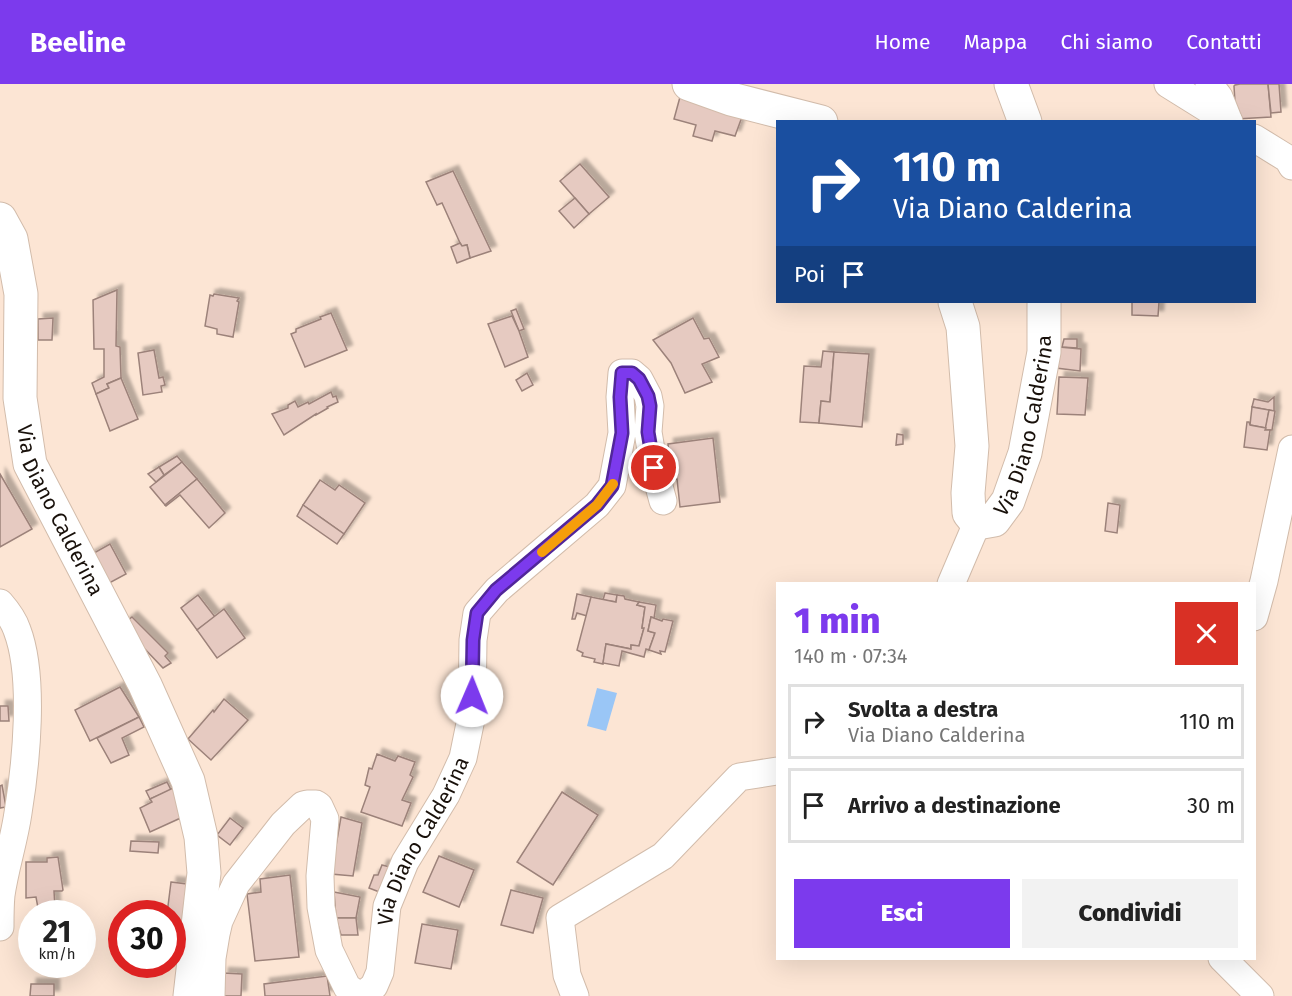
<!DOCTYPE html>
<html lang="it">
<meta charset="utf-8">
<style>
:root{--surface:#fff;--page:#f2f2f2;--text:#222;--muted:#767676;--line:#e0e0e0;--accent:#7c3aed}
body{margin:0;font-family:"Fira Sans",sans-serif;background:var(--page);color:var(--text);height:100vh;display:flex;flex-direction:column;font-size:22px;white-space:nowrap}
*{box-sizing:border-box;margin:0}
p{font-size:20px;color:var(--muted)}
.icon{flex:none;width:33px;height:33px;fill:none;stroke:currentColor;stroke-width:2;stroke-linecap:round;stroke-linejoin:round}
.map{position:relative;flex:1;overflow:hidden}
.sheet{position:absolute;left:776px;top:498px;width:480px;height:378px;display:flex;flex-direction:column;background:var(--surface);border-radius:0px;box-shadow:0 6px 24px #0002}
.sheet>*{flex:none}
.hud{position:absolute;left:776px;top:36px;width:480px;height:183px;border-radius:0px;box-shadow:0 6px 24px #0002;background:#1a4fa0;color:#fff;overflow:hidden}
.speed{position:absolute;left:18px;top:816px;display:flex;gap:12px;font-size:30px;font-weight:700;text-align:center}
.speed>*{display:grid;place-content:center;width:78px;height:78px;border-radius:50%;background:var(--surface);box-shadow:0 6px 24px #0002;line-height:1}
.speed small{font-size:15px;font-weight:400}
.speed .limit{border:9px solid #d22;background:#fff;color:#111}
.pin{position:absolute;display:grid;place-items:center;width:51px;height:51px;color:#fff;margin:-26px;border:3px solid #fff;border-radius:50%;box-shadow:0 2px 6px #0007}
.me{position:absolute;width:66px;margin:-33px;rotate:1deg;stroke-linejoin:round;filter:drop-shadow(0 0 4px #0008)}
.turn{display:flex;align-items:center;gap:21px;height:126px;padding:0 18px;font-size:27px}
.turn .icon{width:78px;height:78px;stroke-width:2.5}
.turn b{display:block;font-size:42px;line-height:51px}
.then{display:flex;align-items:center;height:57px;padding:0 18px;background:#0003;gap:12px;font-size:22px}
.round{display:grid;place-items:center;flex:none;width:63px;height:63px;border-radius:0px;background:var(--page)}
.head{display:flex;align-items:center;justify-content:space-between;height:102px;padding:0 18px}
h1{font-size:36px;font-weight:800;line-height:45px;color:var(--accent)}
.primary-button{display:flex;gap:12px;margin-top:auto;padding:12px 18px}
.primary-button a{flex:1;height:69px;border-radius:0px;background:var(--accent);color:#fff;font-size:24px;font-weight:800;line-height:69px;text-align:center}
.primary-button a+a{background:var(--page);color:var(--text)}
ul{padding:0;list-style:none}
li{display:flex;align-items:center;gap:18px;height:75px;margin:0 12px 9px;padding:0 6px;border:3px solid var(--line);border-radius:0px}
li div{flex:1}
li b{display:block;font-size:22px}
li em{font-style:normal}
header{display:flex;align-items:center;gap:36px;box-sizing:border-box;height:84px;padding:0 30px;background:var(--accent);color:#fff}
header strong{font-size:28px}
nav{display:flex;gap:33px;margin-inline-start:auto;font-size:21px}
.map>svg:first-child{display:block}
.water{fill:#9ac6f6}
.building{fill:#e6cac1;stroke:#9c827a;stroke-width:1.5;filter:url(#shadow)}
.lines{fill:none;stroke-linecap:round;stroke-linejoin:round}
.street-casing{stroke:#d2bcab;stroke-width:29}
.secondary-casing{stroke:#d2bcab;stroke-width:35}
.street{stroke:#fff;stroke-width:27}
.secondary{stroke:#fff;stroke-width:33}
.route-casing{stroke:#51269a;stroke-width:15}
.route{stroke:#7c3aed;stroke-width:10}
.slow{stroke:#f59e0b;stroke-width:10}
.labels{text-anchor:middle;dominant-baseline:central;stroke-width:4.5;stroke-linejoin:round;paint-order:stroke}
.street-label{font-size:21px;fill:#18100a;stroke:#fce5d4}
</style>
<header>
<strong>Beeline</strong>
<nav><a>Home</a><a>Mappa</a><a>Chi siamo</a><a>Contatti</a></nav>
</header>
<div class="map">
<svg width="1292" height="912" viewBox="0 0 1292 912">
<defs>
<filter id="shadow"><feDropShadow dx="5.5" dy="-5.5" stdDeviation="1.5" flood-color="#0004"/></filter>
</defs>
<rect width="100%" height="100%" fill="#fce5d4"/>
<polygon class="water" points="597,604 617,609 606,647 587,642"/>
<g class="building">
<polygon points="1240,0 1268,0 1271,33 1236,35 1234,2 1235,1"/>
<polygon points="1268,0 1279,0 1281,28 1271,29"/>
<polygon points="680,13 743,30 735,52 715,47 712,57 693,52 696,41 674,35"/>
<polygon points="580,80 609,113 589,130 560,97"/>
<polygon points="453,87 491,167 470,174 467,161 462,162 460,159 442,119 437,121 426,98"/>
<polygon points="575,114 589,130 574,144 559,127"/>
<polygon points="460,159 462,162 467,161 470,174 457,179 451,163"/>
<polygon points="117,206 116,262 120,263 121,294 107,300 109,304 96,310 92,299 104,293 104,265 94,265 93,216"/>
<polygon points="214,210 239,214 237,217 239,218 233,253 217,250 217,245 205,242 210,211 213,212"/>
<polygon points="1132,218 1159,218 1158,232 1132,231"/>
<polygon points="516,225 524,245 519,247 511,227"/>
<polygon points="331,229 347,266 305,283 291,250 296,248 296,245 321,235 320,233"/>
<polygon points="512,232 519,247 528,273 505,283 488,240"/>
<polygon points="53,234 52,256 38,256 38,235"/>
<polygon points="693,234 704,255 709,254 719,273 702,280 712,298 685,309 671,279 653,256"/>
<polygon points="1064,255 1077,255 1077,264 1062,263"/>
<polygon points="1059,263 1081,265 1080,287 1056,284"/>
<polygon points="154,266 159,294 163,293 165,301 161,302 162,308 143,311 138,269"/>
<polygon points="823,267 834,268 830,318 821,317 819,339 800,338 804,282 821,283"/>
<polygon points="834,268 869,270 862,343 819,339 821,317 830,318"/>
<polygon points="527,289 533,301 522,307 516,296"/>
<polygon points="1059,293 1088,294 1085,331 1057,330"/>
<polygon points="121,294 138,335 110,347 96,310 109,304 107,300"/>
<polygon points="331,308 333,313 336,312 338,318 327,323 328,324 316,331 316,330 284,351 272,330 288,324 288,321 295,317 298,323 308,318 309,320"/>
<polygon points="1274,313 1274,327 1252,323 1254,315 1268,318"/>
<polygon points="1252,323 1269,326 1266,344 1250,341"/>
<polygon points="1269,326 1275,327 1272,346 1265,346"/>
<polygon points="1247,338 1249,338 1250,341 1266,344 1265,346 1270,346 1267,366 1244,363"/>
<polygon points="897,350 903,351 903,360 896,361"/>
<polygon points="713,354 720,418 680,423 677,395 671,395 668,360"/>
<polygon points="177,372 182,378 164,391 159,383"/>
<polygon points="182,378 197,395 165,421 150,403"/>
<polygon points="159,383 164,391 156,398 148,390"/>
<polygon points="0,390 32,445 0,463"/>
<polygon points="197,395 225,429 209,444 180,411 166,422 165,421"/>
<polygon points="320,396 335,406 339,401 365,419 344,450 303,421"/>
<polygon points="1108,419 1120,421 1117,449 1105,447"/>
<polygon points="303,421 344,450 337,460 297,432"/>
<polygon points="110,460 126,490 100,504 85,474"/>
<polygon points="605,509 617,511 616,518 603,516"/>
<polygon points="577,510 591,513 587,532 577,529 575,535 572,535"/>
<polygon points="198,511 215,533 197,546 181,524"/>
<polygon points="617,511 624,512 625,515 639,518 637,521 645,523 642,544 644,544 639,562 631,561 631,565 606,560 603,580 594,578 595,575 582,572 583,569 577,566 591,513 616,518"/>
<polygon points="639,518 656,521 654,534 651,533 648,547 655,549 649,566 646,565 644,573 622,567 619,582 603,579 606,560 631,565 631,561 639,562 644,544 642,544 645,523 637,521"/>
<polygon points="224,525 245,554 217,574 197,546"/>
<polygon points="132,533 168,569 165,572 171,579 163,584 122,541"/>
<polygon points="651,533 662,537 663,535 673,537 665,568 660,567 661,570 649,566 655,549 648,547"/>
<polygon points="120,603 139,633 90,657 75,626"/>
<polygon points="224,615 248,636 211,676 188,655 213,626 214,628"/>
<polygon points="0,622 8,622 9,637 0,637"/>
<polygon points="139,633 144,643 122,654 129,671 111,679 97,654"/>
<polygon points="377,670 395,677 398,672 415,678 410,691 413,693 402,716 411,719 402,742 361,728 370,703 365,701 369,684 372,685"/>
<polygon points="167,698 171,706 150,715 146,707"/>
<polygon points="2,701 6,723 0,724 0,702"/>
<polygon points="173,704 185,732 150,748 140,724 152,718 150,715"/>
<polygon points="562,708 598,731 553,801 517,778"/>
<polygon points="341,733 362,739 353,792 331,790"/>
<polygon points="230,734 243,744 230,761 217,751"/>
<polygon points="131,757 159,758 158,769 130,767"/>
<polygon points="439,772 474,786 459,823 423,808"/>
<polygon points="58,773 63,806 62,807 54,807 55,824 38,824 36,813 26,814 26,778 47,778 47,774"/>
<polygon points="382,781 390,783 382,809 369,804 374,791 378,791"/>
<polygon points="290,791 299,873 255,877 247,810 261,808 260,795"/>
<polygon points="171,798 195,801 190,841 172,839 172,830 167,830"/>
<polygon points="511,806 543,814 533,849 501,841"/>
<polygon points="334,808 360,813 356,834 336,834"/>
<polygon points="336,834 356,834 358,851 341,851"/>
<polygon points="422,840 458,846 451,885 415,879"/>
<polygon points="223,889 242,890 241,912 221,912"/>
<polygon points="327,892 330,912 265,912 264,900"/>
<polygon points="31,900 54,900 54,912 30,912"/>
</g>
<g class="lines">
<defs>
<g id="street">
<polyline points="1168,0 1229,38"/>
<polyline points="1209,0 1219,13 1229,38"/>
<polyline points="1254,54 1288,75 1292,82"/>
<polyline points="951,500 977,439"/>
<path d="M0,519C7,527 14,537 17,546C35,593 26,680 18,729C14,757 5,783 1,811C0,821 0,832 0,843"/>
<polyline points="1254,533 1264,497 1292,365"/>
<polyline points="1222,874 1260,912"/>
<path id="s1" d="M211,912L212,874L216,850L219,837L236,800L283,740L303,721L307,720H316L319,722L325,735L320,792L321,823L329,866L347,903L354,908L363,911L374,902L380,888L387,822L405,778L446,711L463,674L472,630L473,556L477,529L497,506L597,421L612,402L622,349L620,313L622,289H632L639,295L648,312L650,322L648,348L654,384L663,417"/>
<polyline points="575,912 567,891 560,834 663,772 739,693 777,687"/>
</g>
<g id="secondary">
<polyline points="689,0 731,15 821,38"/>
<polyline points="1011,0 1025,38"/>
<path id="s2" d="M0,135L11,155L21,210L20,314L30,380L145,601L188,697L201,753L204,789L190,912"/>
<path id="s3" d="M955,218L963,243L972,362L968,409L969,429L977,439L994,436L1008,417L1025,369L1044,268V218"/>
</g>
</defs>
<use href="#street" class="street-casing"/>
<use href="#secondary" class="secondary-casing"/>
<use href="#street" class="street"/>
<use href="#secondary" class="secondary"/>
</g>
<g class="lines">
<defs>
<polyline id="route" points="472,612 473,556 477,529 496,506 597,421 612,402 622,349 620,313 622,289 632,289 639,295 648,312 650,322 648,348 654,384"/>
</defs>
<use href="#route" class="route-casing"/>
<use href="#route" class="route"/>
<polyline class="slow" points="542,468 597,421 613,400"/>
</g>
<g class="labels">
<g class="street-label">
<text stroke="none"><textPath href="#s3" startOffset="344">Via Diano Calderina</textPath></text>
<text stroke="none"><textPath href="#s2" startOffset="303">Via Diano Calderina</textPath></text>
<text stroke="none"><textPath href="#s1" startOffset="612">Via Diano Calderina</textPath></text>
</g>
</g>
</svg>
<div class="speed"><div>21<small>km/h</small></div><div class="limit">30</div></div>
<div class="pin" style="left:654px;top:384px;background:#d93025"><svg class="icon" aria-label="arrive" viewBox="0 0 24 24"><path d="M6 21V4h12l-3 4 3 4H6"/></svg></div>
<svg class="me" style="left:472px;top:612px" viewBox="-20 -20 40 40"><circle r="19" fill="#fff"/><path d="M0-13L10 11 0 6-10 11z" fill="#7c3aed"/></svg>
<div class="hud">
<div class="turn"><svg class="icon" aria-label="right" viewBox="0 0 24 24"><path d="M7 20v-9h11M14 6l5 5-5 5"/></svg><div><b>110 m</b>Via Diano Calderina</div></div>
<div class="then">Poi<svg class="icon" aria-label="arrive" viewBox="0 0 24 24"><path d="M6 21V4h12l-3 4 3 4H6"/></svg></div>
</div>
<section class="sheet">
<div class="head"><div><h1>1 min</h1><p>140 m · 07:34</p></div><a class="round" style="background:#d93025;color:#fff"><svg class="icon" aria-label="close" viewBox="0 0 24 24"><path d="M6 6l12 12M18 6L6 18"/></svg></a></div>
<ul>
<li><svg class="icon" aria-label="right" viewBox="0 0 24 24"><path d="M7 20v-9h11M14 6l5 5-5 5"/></svg><div><b>Svolta a destra</b><p>Via Diano Calderina</p></div><em>110 m</em></li>
<li><svg class="icon" aria-label="arrive" viewBox="0 0 24 24"><path d="M6 21V4h12l-3 4 3 4H6"/></svg><div><b>Arrivo a destinazione</b></div><em>30 m</em></li>
</ul>
<div class="primary-button"><a>Esci</a><a>Condividi</a></div>
</section>
</div>
